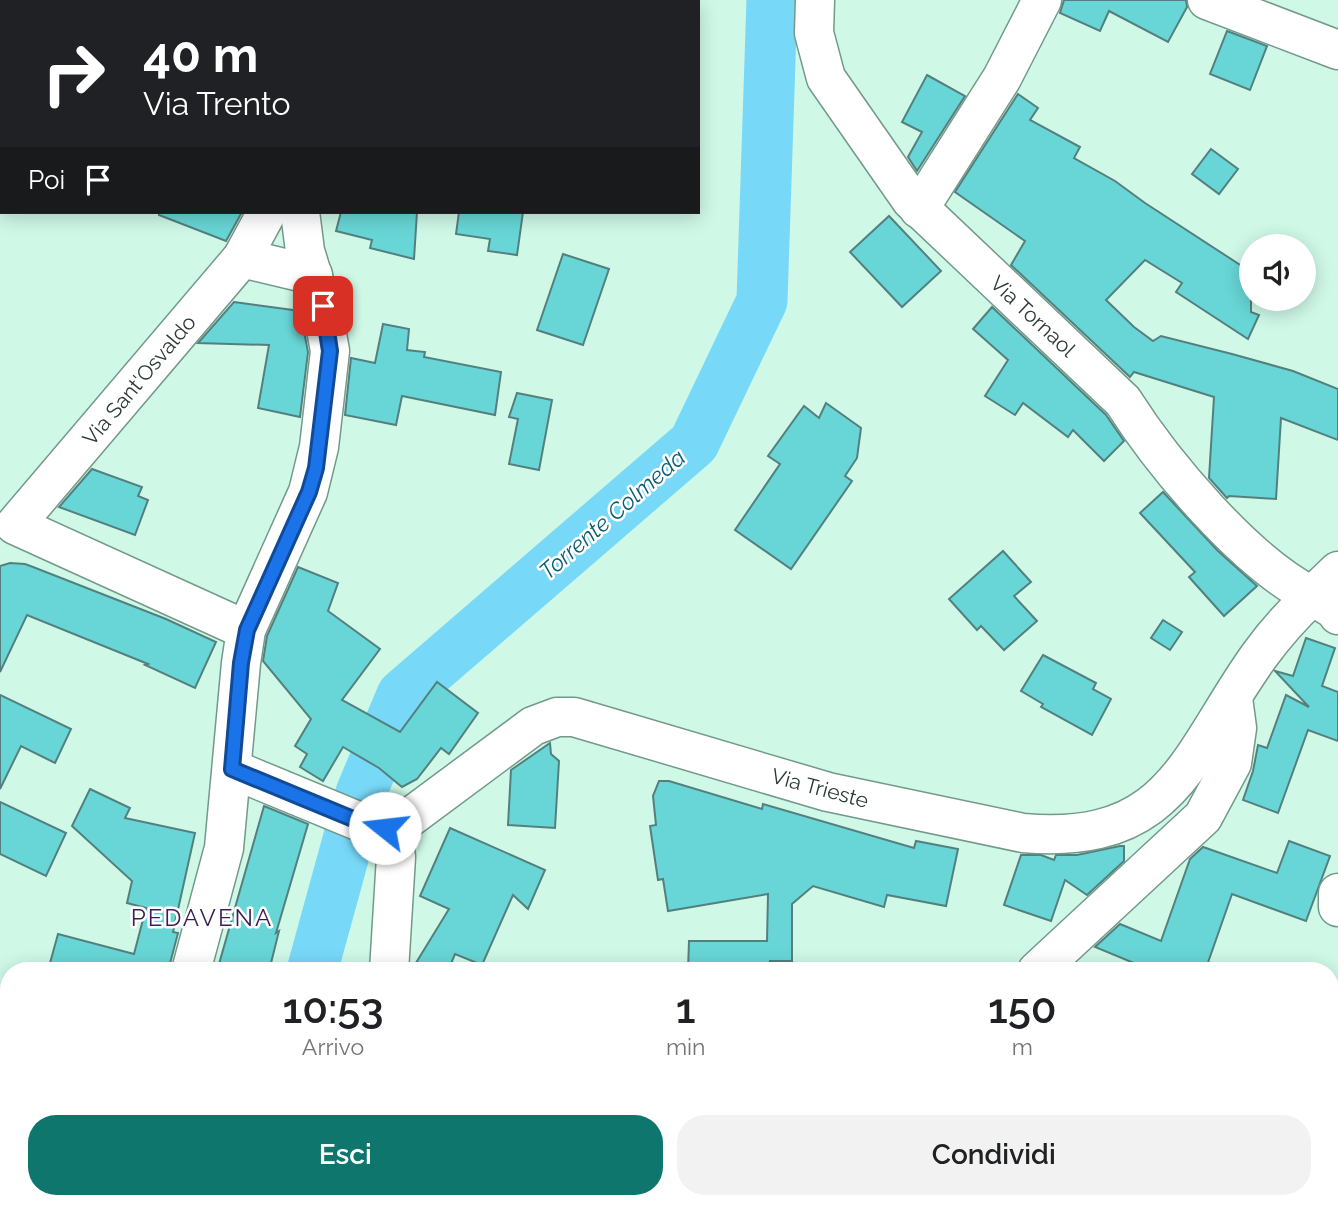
<!DOCTYPE html>
<html lang="it">
<style>
:root{--surface:#fff;--page:#f2f2f2;--text:#202124;--muted:#757577;--accent:#0f766e}
body{margin:0;font-family:Raleway,sans-serif;background:var(--page);color:var(--text);height:100vh;display:flex;flex-direction:column;font-size:26px;white-space:nowrap}
*{box-sizing:border-box;margin:0}
p{font-size:23px;color:var(--muted)}
.icon{flex:none;width:38px;height:38px;fill:none;stroke:currentColor;stroke-width:2;stroke-linecap:round;stroke-linejoin:round}
.map{position:relative;flex:1;overflow:hidden}
.side{position:absolute;left:0px;top:962px;width:1339px;height:247px;display:flex;flex-direction:column;background:var(--surface);border-radius:28px 28px 0 0;box-shadow:0 4px 18px #0003}
.side>*{flex:none}
.top-card{position:absolute;left:0px;top:0px;width:700px;height:214px;box-shadow:0 4px 18px #0003;background:#202124;color:#fff;overflow:hidden}
.controls{position:absolute;left:1239px;top:234px;display:grid;gap:14px}
.controls a{display:grid;place-items:center;width:77px;height:77px;border-radius:50%;background:var(--surface);box-shadow:0 4px 18px #0003;font-size:35px}
.pin{position:absolute;display:grid;place-items:center;width:60px;height:60px;color:#fff;margin:-30px;border-radius:14px;box-shadow:0 4px 10px #0006}
.me{position:absolute;width:77px;margin:-38px;rotate:286deg;stroke-linejoin:round;filter:drop-shadow(0 0 5px #0008)}
.turn{display:flex;align-items:center;gap:24px;height:147px;padding:0 28px;font-size:32px}
.turn .icon{width:91px;height:91px;stroke-width:2.5}
.turn b{display:block;font-size:49px;line-height:60px}
.then{display:flex;align-items:center;height:66px;padding:0 28px;background:#0003;gap:14px;font-size:26px}
.eta{display:flex;justify-content:space-evenly;align-items:center;height:119px;text-align:center}
.eta b{font-size:42px;font-weight:600;line-height:49px}
.primary-button{display:flex;gap:14px;margin-top:auto;padding:14px 28px}
.primary-button a{flex:1;height:80px;border-radius:28px;background:var(--accent);color:#fff;font-size:28px;font-weight:600;line-height:80px;text-align:center}
.primary-button a+a{background:var(--page);color:var(--text)}
.map>svg:first-child{display:block}
.lines{fill:none;stroke-linecap:round;stroke-linejoin:round}
.river{stroke:#78d8f8;stroke-width:51}
.building{fill:#68d6d6;stroke:#53807f;stroke-width:2}
.minor-casing{stroke:#73998a;stroke-width:41}
.major-casing{stroke:#73998a;stroke-width:41}
.minor{stroke:#fff;stroke-width:38}
.major{stroke:#fff;stroke-width:38}
.route-casing{stroke:#114b97;stroke-width:18}
.route{stroke:#1a73e8;stroke-width:12}
.labels{text-anchor:middle;dominant-baseline:central;stroke-width:5;stroke-linejoin:round;paint-order:stroke}
.street-label{font-size:21px;fill:#2b3b34;stroke:#fff}
.water-label{font-size:23px;font-style:italic;fill:#0c5d73;stroke:#fff}
.quarter-label{font-size:24px;letter-spacing:2px;fill:#3a1d56;stroke:#fff}
</style>
<div class="map">
<svg width="1338" height="1209" viewBox="0 0 1338 1209">
<rect width="100%" height="100%" fill="#cff8e7"/>
<g class="lines">
<g class="river">
<polyline points="312,971 361,793 402,695 694,443 762,301 772,0"/>
<polyline points="246,1209 248,1200"/>
</g>
</g>
<g class="building">
<polygon points="1064,0 1186,0 1187,7 1168,42 1109,11 1100,31 1060,13"/>
<polygon points="1227,31 1267,46 1250,90 1210,74"/>
<polygon points="927,75 965,96 917,171 908,157 922,132 902,122"/>
<polygon points="1018,94 1038,108 1030,120 1080,147 1074,158 1115,181 1145,203 1251,272 1251,312 1259,315 1248,339 1176,292 1182,283 1145,260 1106,300 1134,327 1153,341 1161,336 1232,354 1293,371 1338,389 1338,440 1281,418 1276,499 1229,496 1227,498 1209,478 1214,397 1134,372 1130,377 1011,265 1025,241 955,192"/>
<polygon points="1211,149 1238,169 1219,194 1192,174"/>
<polygon points="159,212 242,212 226,241 159,215"/>
<polygon points="341,212 417,212 414,259 370,248 372,240 336,231"/>
<polygon points="459,212 523,212 517,255 488,251 490,239 456,234"/>
<polygon points="889,216 941,271 902,307 850,252"/>
<polygon points="563,254 609,269 583,345 537,330"/>
<polygon points="234,302 300,311 308,352 300,417 258,408 269,345 198,343"/>
<polygon points="992,307 1106,415 1124,441 1104,461 1073,430 1068,437 1023,403 1015,415 985,396 1008,360 973,329"/>
<polygon points="383,324 409,329 407,350 425,352 424,357 501,372 495,415 402,396 396,425 345,415 351,358 375,363"/>
<polygon points="517,393 552,400 539,470 509,464 518,419 509,417"/>
<polygon points="826,403 861,428 857,458 845,476 852,481 791,569 735,530 780,464 768,456 804,406 819,418"/>
<polygon points="92,469 142,487 138,496 148,500 135,535 59,507"/>
<polygon points="1163,492 1218,551 1257,586 1224,616 1189,577 1195,572 1140,513"/>
<polygon points="1003,551 1031,582 1014,596 1037,621 1004,650 981,626 977,630 949,599"/>
<polygon points="10,563 25,564 33,567 166,619 216,642 195,688 145,665 148,664 27,615 0,672 0,566"/>
<polygon points="298,567 338,583 328,611 380,649 342,700 400,732 437,682 478,713 449,754 441,748 417,779 402,787 379,768 343,747 323,781 300,767 307,754 295,746 311,719 263,661 267,636"/>
<polygon points="1163,620 1182,632 1170,650 1151,638"/>
<polygon points="1306,638 1335,648 1322,686 1338,692 1338,741 1308,730 1278,813 1243,800 1253,771 1258,745 1267,748 1286,695 1309,707 1275,671 1293,676"/>
<polygon points="1043,655 1096,683 1093,689 1111,699 1092,735 1041,707 1043,704 1021,691"/>
<polygon points="0,695 71,729 55,763 21,746 0,789"/>
<polygon points="550,743 551,754 559,761 555,828 508,825 511,770"/>
<polygon points="659,781 669,781 762,809 763,804 914,848 916,841 958,849 946,906 887,895 884,907 813,886 792,904 792,961 770,961 770,971 688,971 689,941 767,941 768,894 668,911 663,879 658,880 650,826 656,825 653,796"/>
<polygon points="90,789 130,808 125,818 195,833 173,932 178,933 168,971 80,971 50,963 58,934 134,954 146,908 127,903 132,881 72,826"/>
<polygon points="0,802 66,833 46,876 0,854"/>
<polygon points="264,806 308,824 276,933 279,931 269,971 217,971"/>
<polygon points="450,828 545,870 528,909 513,895 482,965 455,954 448,971 411,971 449,909 420,896"/>
<polygon points="1289,841 1330,856 1306,921 1232,894 1205,971 1153,971 1095,947 1120,924 1161,941 1190,859 1203,847 1277,873"/>
<polygon points="1120,846 1124,846 1124,861 1087,895 1065,880 1051,921 1004,905 1021,855 1041,855 1054,860 1056,855 1077,855"/>
</g>
<g class="lines">
<defs>
<g id="minor">
<polyline points="117,0 124,2"/>
<path d="M815,0L814,33L826,78L911,200L1123,401C1163,464 1245,562 1312,596L1338,571"/>
<polyline points="1207,0 1338,50"/>
<polyline points="919,209 1002,78 1042,0"/>
<polyline points="1338,893 1338,907"/>
<polyline points="389,971 396,857 392,827"/>
<polyline points="1037,971 1203,817 1232,763 1237,728 1233,698"/>
<polyline points="366,1200 368,1209"/>
<polyline points="791,1209 794,1200"/>
</g>
<g id="major">
<polyline points="326,2 327,0"/>
<polyline points="242,258 313,275"/>
<polyline points="246,630 15,525 242,258 267,212"/>
<path d="M232,769L370,826L385,828L405,821L533,726L557,717H574L828,792L1023,833C1173,846 1187,757 1259,656C1275,634 1292,615 1312,596L1335,610L1338,615"/>
<polyline points="191,971 224,848 241,663 246,630 308,492 319,447 330,351 322,307 305,251 300,212"/>
<polyline points="131,1209 133,1200"/>
</g>
</defs>
<use href="#minor" class="minor-casing"/>
<use href="#major" class="major-casing"/>
<use href="#minor" class="minor"/>
<use href="#major" class="major"/>
</g>
<g class="lines">
<defs>
<polyline id="route" points="323,306 330,351 316,468 309,492 247,630 241,663 232,769 370,826 385,828"/>
</defs>
<use href="#route" class="route-casing"/>
<use href="#route" class="route"/>
</g>
<g class="labels">
<g class="street-label">
<text transform="translate(1033 316) rotate(43)">Via Tornaol</text>
<text transform="translate(139 380) rotate(-50)">Via Sant'Osvaldo</text>
<text transform="translate(820 788) rotate(15)">Via Trieste</text>
</g>
<g class="water-label">
<text transform="translate(612 514) rotate(-41)">Torrente Colmeda</text>
</g>
<g class="quarter-label">
<text x="202" y="917">PEDAVENA</text>
</g>
</g>
</svg>
<div class="controls">
<a><svg class="icon" aria-label="sound" viewBox="0 0 24 24"><path d="M4 9h4l5-4v14l-5-4H4zM17 9q2 3 0 6"/></svg></a>
</div>
<div class="pin" style="left:323px;top:306px;background:#d93025"><svg class="icon" aria-label="arrive" viewBox="0 0 24 24"><path d="M6 21V4h12l-3 4 3 4H6"/></svg></div>
<svg class="me" style="left:385px;top:828px" viewBox="-20 -20 40 40"><circle r="19" fill="#fff"/><path d="M0-13L10 11 0 6-10 11z" fill="#1a73e8"/></svg>
<div class="top-card">
<div class="turn"><svg class="icon" aria-label="right" viewBox="0 0 24 24"><path d="M7 20v-9h11M14 6l5 5-5 5"/></svg><div><b>40 m</b>Via Trento</div></div>
<div class="then">Poi<svg class="icon" aria-label="arrive" viewBox="0 0 24 24"><path d="M6 21V4h12l-3 4 3 4H6"/></svg></div>
</div>
<section class="side">
<div class="eta">
<div><b>10:53</b><p>Arrivo</p></div>
<div><b>1</b><p>min</p></div>
<div><b>150</b><p>m</p></div>
</div>
<div class="primary-button"><a>Esci</a><a>Condividi</a></div>
</section>
</div>
